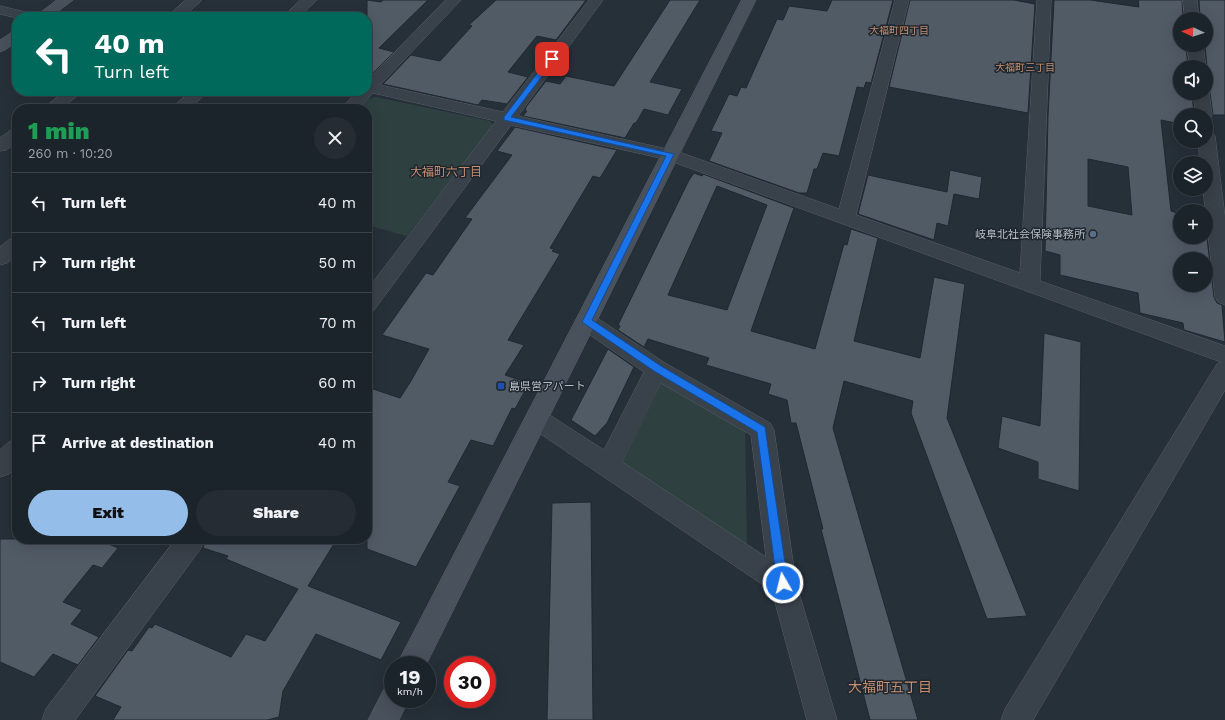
<!DOCTYPE html>
<meta charset="utf-8">
<style>
:root{--surface:#1c242b;--page:#252c33;--text:#f1f3f6;--muted:#a0a4a9;--line:#3a4147;--accent:#95bdea}
body{margin:0;font-family:"Work Sans","Noto Sans JP",sans-serif;background:var(--page);color:var(--text);height:100vh;display:flex;flex-direction:column;font-size:15px;white-space:nowrap}
*{box-sizing:border-box;margin:0}
p{font-size:13px;color:var(--muted)}
.icon{flex:none;width:22px;height:22px;fill:none;stroke:currentColor;stroke-width:2;stroke-linecap:round;stroke-linejoin:round}
.map{position:relative;flex:1;overflow:hidden}
.details{position:absolute;left:12px;top:104px;width:360px;height:440px;display:flex;flex-direction:column;background:var(--surface);border-radius:16px;box-shadow:0 4px 16px #0002,0 0 0 1px var(--line)}
.details>*{flex:none}
.hud{position:absolute;left:12px;top:12px;width:360px;height:84px;border-radius:16px;box-shadow:0 4px 16px #0002,0 0 0 1px var(--line);background:#00695c;color:#fff;overflow:hidden}
.needle{width:26px;rotate:274deg}
.buttons{position:absolute;left:1173px;top:12px;display:grid;gap:8px}
.buttons a{display:grid;place-items:center;width:40px;height:40px;border-radius:50%;background:var(--surface);box-shadow:0 4px 16px #0002,0 0 0 1px var(--line);font-size:20px}
.speed{position:absolute;left:384px;top:656px;display:flex;gap:8px;font-size:20px;font-weight:700;text-align:center}
.speed>*{display:grid;place-content:center;width:52px;height:52px;border-radius:50%;background:var(--surface);box-shadow:0 4px 16px #0002,0 0 0 1px var(--line);line-height:1}
.speed small{font-size:10px;font-weight:400}
.speed .limit{border:6px solid #d22;background:#fff;color:#111}
.pin{position:absolute;display:grid;place-items:center;width:34px;height:34px;color:#fff;margin:-17px;border-radius:8px;box-shadow:0 2px 6px #0006}
.me{position:absolute;width:44px;margin:-22px;rotate:352deg;stroke-linejoin:round;filter:drop-shadow(0 0 3px #0008)}
.turn{display:flex;align-items:center;gap:14px;height:84px;padding:0 16px;font-size:18px}
.turn .icon{width:52px;height:52px;stroke-width:2.5}
.turn b{display:block;font-size:28px;line-height:34px}
.round{display:grid;place-items:center;flex:none;width:42px;height:42px;border-radius:21px;background:var(--page)}
.overview{display:flex;align-items:center;justify-content:space-between;height:68px;padding:0 16px}
h1{font-size:24px;font-weight:800;line-height:30px;color:#1e9e55}
.cta{display:flex;gap:8px;margin-top:auto;padding:8px 16px}
.cta a{flex:1;height:46px;border-radius:24px;background:var(--accent);color:#111;font-size:16px;font-weight:800;line-height:46px;text-align:center}
.cta a+a{background:var(--page);color:var(--text)}
ul{padding:0;list-style:none}
li{display:flex;align-items:center;gap:12px;height:60px;padding:0 16px;border-top:1px solid var(--line)}
li div{flex:1}
li b{display:block;font-size:15px}
li em{font-style:normal}
.map>svg:first-child{display:block}
.green{fill:#2e403f}
.building{fill:#515b66;stroke:#202830;fill-rule:evenodd}
.lines{fill:none;stroke-linecap:round;stroke-linejoin:round}
.street-casing{stroke:#575f67;stroke-width:1}
.secondary-casing{stroke:#575f67;stroke-width:1}
.street{fill:#39414a;fill-rule:evenodd}
.secondary{fill:#48515c;fill-rule:evenodd}
.route{fill:#1a73e8;stroke:#114b97}
.service-dot{fill:#5c6f8a;stroke:#1e262e;stroke-width:1.5}
.transit-dot{fill:#1a4fb4;stroke:#1e262e;stroke-width:1.5}
.labels{text-anchor:middle;dominant-baseline:central;stroke-width:3;stroke-linejoin:round;paint-order:stroke}
.far-neighbourhood-label{font-size:10px;fill:#c68d6f;stroke:#1e262e}
.poi-label{font-size:11px;fill:#b5bcc5;stroke:#1e262e;text-anchor:end}
.neighbourhood-label{font-size:12px;fill:#c68d6f;stroke:#1e262e}
.near-neighbourhood-label{font-size:14px;fill:#c68d6f;stroke:#1e262e}
</style>
<div class="map">
<svg width="1225" height="720" viewBox="0 0 1225 720">
<rect width="100%" height="100%" fill="#263039"/>
<g class="green">
<polygon points="376,97 490,121 493,126 407,236 367,225 367,109 358,109 368,99"/>
<polygon points="652,364 745,423 747,547 607,463"/>
</g>
<g class="building">
<polygon points="367,0 381,2 383,0 428,0 379,48 394,52 367,79"/>
<polygon points="496,0 586,0 556,40 537,36 508,72 528,77 507,104 482,100 478,105 383,84 411,55 440,61 472,26 469,25"/>
<polygon points="670,0 700,0 650,82 682,89 668,115 644,109 636,123 634,123 625,138 523,116 527,111 525,111 526,107 546,81 560,84 566,76 614,86"/>
<polygon points="832,0 893,0 871,83 866,82 864,88 857,87 839,156 823,153 817,169 814,169 807,193 799,193 709,161 722,133 711,131 729,94 737,96 741,87 746,88 777,19 783,20 789,6 827,11"/>
<polygon points="910,0 1014,0 1035,4 1028,113 889,87"/>
<path d="M1054,0H1090L1139,7L1138,0H1182L1183,19H1180V45H1186L1188,67H1180V93H1192L1194,115H1180V124L1161,120L1171,211L1180,214V237H1206V230L1214,297L1217,303L1222,305L1225,342L1184,330L1183,323L1140,313L1138,293L1060,275V255L1045,251L1048,116ZM1088,159L1128,167L1132,215L1088,206ZM1180,259H1206V285H1180Z"/>
<polygon points="1199,0 1225,0 1225,115 1213,115 1210,93 1206,88 1207,67 1205,45 1206,45 1206,19 1200,19"/>
<polygon points="515,127 617,150 600,178 593,176 550,248 554,249 552,251 560,254 508,340 524,345 505,375 529,383 515,409 512,408 493,446 471,440 448,482 460,486 416,567 367,549 367,387 400,398 411,381 429,349 382,335 426,273 433,275 472,219 465,218 512,155 497,151"/>
<polygon points="950,170 982,177 979,199 954,194 948,226 937,223 934,240 858,214 868,175 947,192"/>
<path d="M694,173L702,176L703,174L794,208L751,331L815,349L844,244L847,245L851,229L878,238L854,341L920,358L934,277L965,284L947,418L1027,616L987,619L911,413L913,401L844,381L833,428L918,720H870L821,529H823L796,423H791L787,400L768,394L771,384L706,365L709,358L648,339L644,347L618,330L620,326L618,325L689,180ZM717,186L767,205L727,310L668,295Z"/>
<polygon points="1044,333 1081,342 1079,491 1038,479 1038,462 998,448 1002,416 1040,426"/>
<polygon points="608,349 634,367 607,423 595,436 571,420"/>
<polygon points="591,502 593,720 547,720 552,503"/>
<polygon points="0,539 97,539 118,548 102,568 93,565 63,602 82,610 71,624 99,637 78,665 53,654 34,677 0,662"/>
<polygon points="206,539 337,539 308,586 401,622 381,660 316,634 283,691 279,717 267,720 113,720 121,707 95,696 128,650 132,651 149,627 152,628 155,624 231,657 246,634 265,641 298,589 226,559 228,556 203,548"/>
</g>
<g class="lines">
<defs>
<g id="street">
<polygon points="186,0 202,0 183,17 167,17"/>
<polygon points="301,0 317,0 299,17 283,17"/>
<polygon points="446,0 461,0 380,85 503,112 589,0 603,0 518,116 676,151 839,209 895,0 909,0 856,215 1020,273 1037,0 1051,0 1040,281 1225,346 1225,390 1033,720 1001,720 1005,709 1217,364 1221,362 665,159 511,125 374,310 367,313 367,290 496,121 373,93 358,109 341,109 357,91 367,91 367,81"/>
<polygon points="1183,0 1197,0 1199,19 1185,19"/>
<polygon points="0,6 34,14 36,17 17,17 17,18 0,14"/>
<polygon points="45,11 60,14 62,17 39,17 38,15 40,12"/>
<polygon points="1187,45 1203,45 1206,67 1190,67"/>
<polygon points="1206,89 1209,93 1212,115 1210,119 1206,119 1206,115 1196,115 1193,93 1206,93"/>
<polygon points="65,91 83,91 61,109 43,109"/>
<polygon points="191,91 209,91 189,109 171,109"/>
<polygon points="17,129 17,142 6,150 0,151 0,138 11,130"/>
<polygon points="1206,131 1212,132 1215,136 1225,217 1225,305 1218,302 1215,297 1203,189 1206,189 1206,163 1200,163 1198,141 1206,141"/>
<polygon points="17,237 17,255 7,263 0,265 0,247 10,239"/>
<path d="M587,314L594,316L665,363L770,423L774,430L796,583L837,720H807L772,591L529,426L525,419L529,412L537,409L545,412L604,450L644,372L580,328L576,322L580,316ZM661,383L751,435L766,557L622,462Z"/>
<polygon points="17,439 17,465 9,474 0,477 0,450 9,442"/>
<polygon points="176,539 205,539 201,548 75,720 42,720 46,709"/>
</g>
<g id="secondary">
<polygon points="57,0 73,0 51,17 35,17"/>
<polygon points="742,0 756,0 426,665 397,665"/>
<polygon points="17,31 17,42 5,50 0,52 0,40 12,32"/>
<polygon points="393,685 393,699 409,699 399,720 368,720 384,689"/>
</g>
</defs>
<use href="#street" class="street-casing"/>
<use href="#secondary" class="secondary-casing"/>
<use href="#street" class="street"/>
<use href="#secondary" class="secondary"/>
</g>
<polygon class="route" points="552,57 555,59 511,117 674,154 592,320 661,366 765,427 788,583 787,586 783,588 779,586 777,583 757,432 654,371 582,322 666,156 504,120 504,117 549,58"/>
<circle class="service-dot" cx="1093" cy="234" r="4"/>
<rect class="transit-dot" x="497" y="382" width="8" height="8" rx="2"/>
<g class="labels">
<g class="far-neighbourhood-label">
<text x="899" y="30">大福町四丁目</text>
<text x="1025" y="67">大福町三丁目</text>
</g>
<g class="poi-label">
<text x="1085" y="234">岐阜北社会保険事務所</text>
<text x="509" y="386" text-anchor="start">島県営アパート</text>
</g>
<g class="neighbourhood-label">
<text x="446" y="172">大福町六丁目</text>
</g>
<g class="near-neighbourhood-label">
<text x="890" y="687">大福町五丁目</text>
</g>
</g>
</svg>
<div class="buttons">
<a><svg class="needle" viewBox="-14 -14 28 28"><path d="M0-13l5 13h-10z" fill="#e53935"/><path d="M0 13l5-13h-10z" fill="#a0a4a9"/></svg></a>
<a><svg class="icon" aria-label="sound" viewBox="0 0 24 24"><path d="M4 9h4l5-4v14l-5-4H4zM17 9q2 3 0 6"/></svg></a>
<a><svg class="icon" aria-label="search" viewBox="0 0 24 24"><circle cx="10" cy="10" r="6"/><path d="M15 15l6 6"/></svg></a>
<a><svg class="icon" aria-label="layers" viewBox="0 0 24 24"><path d="M12 4l9 5-9 5-9-5zM3 14l9 5 9-5"/></svg></a>
<a>+</a>
<a>−</a>
</div>
<div class="speed"><div>19<small>km/h</small></div><div class="limit">30</div></div>
<div class="pin" style="left:552px;top:59px;background:#d93025"><svg class="icon" aria-label="arrive" viewBox="0 0 24 24"><path d="M6 21V4h12l-3 4 3 4H6"/></svg></div>
<svg class="me" style="left:783px;top:583px" viewBox="-20 -20 40 40"><circle r="17" fill="#1a73e8" stroke="#fff" stroke-width="3"/><path d="M0-11L8 9 0 5-8 9z" fill="#fff"/></svg>
<div class="hud">
<div class="turn"><svg class="icon" aria-label="left" viewBox="0 0 24 24"><path d="M17 20v-9H6M10 6l-5 5 5 5"/></svg><div><b>40 m</b>Turn left</div></div>
</div>
<section class="details">
<div class="overview"><div><h1>1 min</h1><p>260 m · 10:20</p></div><a class="round"><svg class="icon" aria-label="close" viewBox="0 0 24 24"><path d="M6 6l12 12M18 6L6 18"/></svg></a></div>
<ul>
<li><svg class="icon" aria-label="left" viewBox="0 0 24 24"><path d="M17 20v-9H6M10 6l-5 5 5 5"/></svg><div><b>Turn left</b></div><em>40 m</em></li>
<li><svg class="icon" aria-label="right" viewBox="0 0 24 24"><path d="M7 20v-9h11M14 6l5 5-5 5"/></svg><div><b>Turn right</b></div><em>50 m</em></li>
<li><svg class="icon" aria-label="left" viewBox="0 0 24 24"><path d="M17 20v-9H6M10 6l-5 5 5 5"/></svg><div><b>Turn left</b></div><em>70 m</em></li>
<li><svg class="icon" aria-label="right" viewBox="0 0 24 24"><path d="M7 20v-9h11M14 6l5 5-5 5"/></svg><div><b>Turn right</b></div><em>60 m</em></li>
<li><svg class="icon" aria-label="arrive" viewBox="0 0 24 24"><path d="M6 21V4h12l-3 4 3 4H6"/></svg><div><b>Arrive at destination</b></div><em>40 m</em></li>
</ul>
<div class="cta"><a>Exit</a><a>Share</a></div>
</section>
</div>
